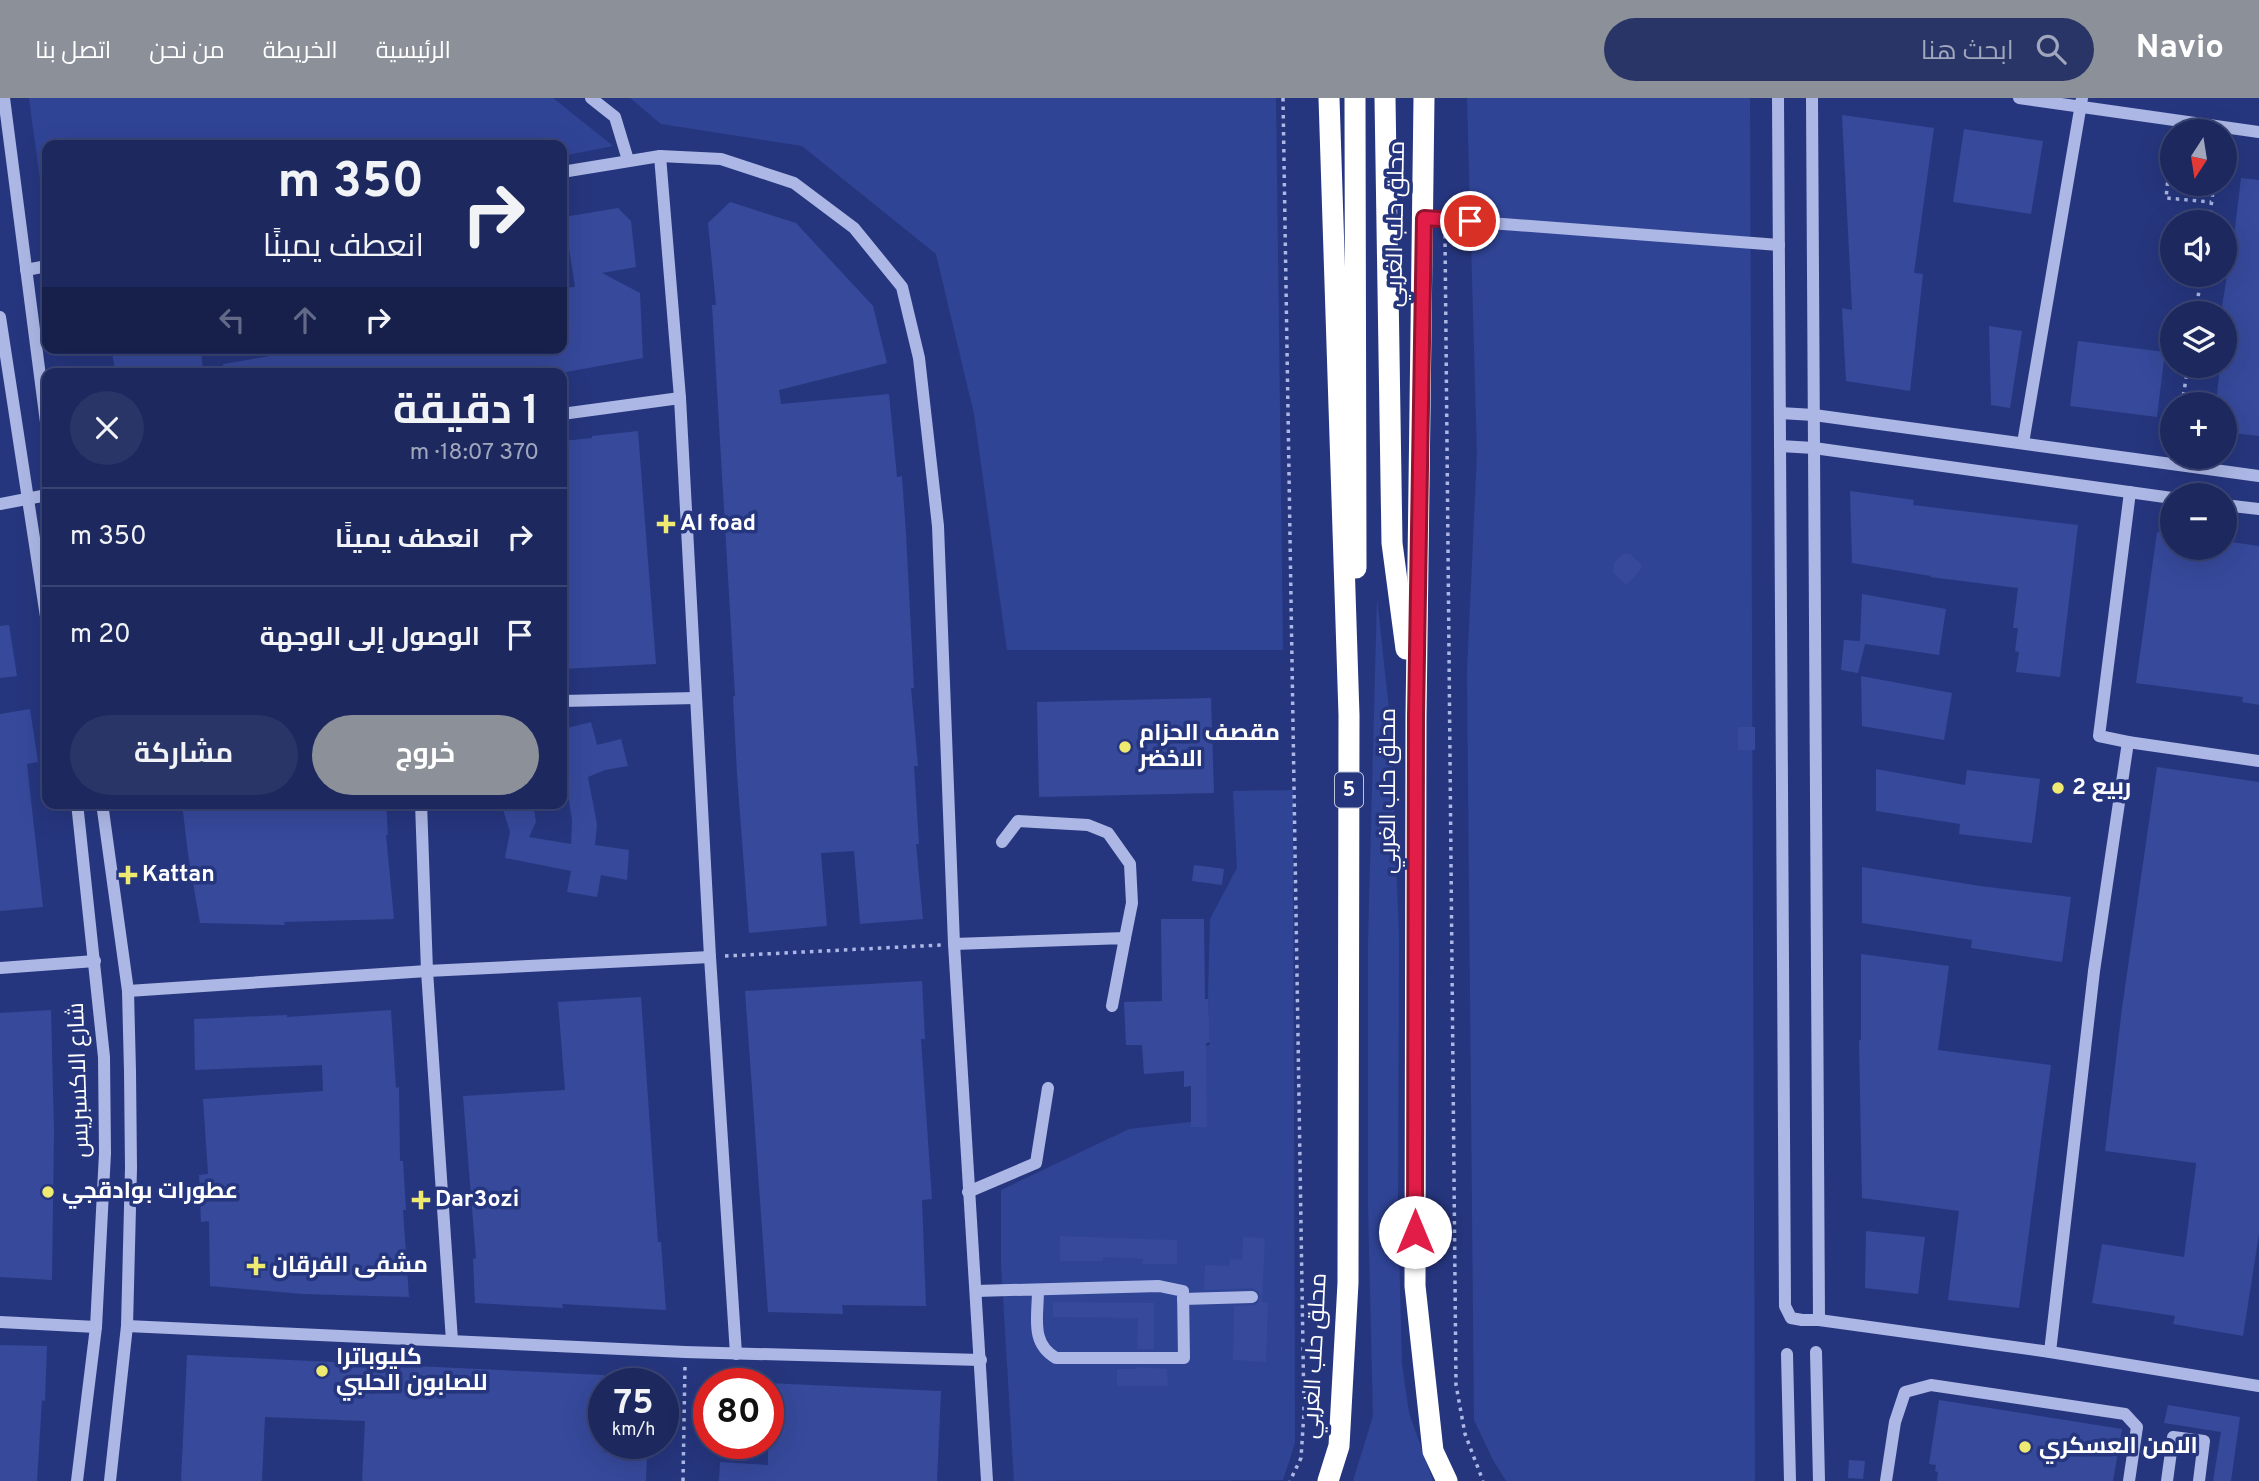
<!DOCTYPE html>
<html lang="ar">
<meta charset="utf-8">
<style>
:root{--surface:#1c285e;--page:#293467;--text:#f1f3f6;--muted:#a0a6bc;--line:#3a4473;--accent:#8c9099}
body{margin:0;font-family:Overpass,Cairo,sans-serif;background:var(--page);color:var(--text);direction:rtl;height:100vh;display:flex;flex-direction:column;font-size:26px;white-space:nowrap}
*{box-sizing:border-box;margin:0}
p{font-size:23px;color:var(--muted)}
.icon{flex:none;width:38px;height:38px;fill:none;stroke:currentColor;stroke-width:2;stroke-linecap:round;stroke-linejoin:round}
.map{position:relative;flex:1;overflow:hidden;direction:ltr}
.sheet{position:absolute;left:42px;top:270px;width:525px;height:441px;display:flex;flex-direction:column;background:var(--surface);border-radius:14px;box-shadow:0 7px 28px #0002,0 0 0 2px var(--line);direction:rtl}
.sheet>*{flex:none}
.banner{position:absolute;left:42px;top:42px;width:525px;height:214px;border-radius:14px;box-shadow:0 7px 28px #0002,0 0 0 2px var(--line);direction:rtl;background:#1c285e;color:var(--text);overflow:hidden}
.needle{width:46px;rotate:192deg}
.buttons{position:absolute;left:2160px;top:21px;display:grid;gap:14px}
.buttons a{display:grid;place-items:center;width:77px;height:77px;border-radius:50%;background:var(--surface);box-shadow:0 7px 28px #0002,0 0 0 2px var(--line);font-size:35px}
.speed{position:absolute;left:588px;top:1270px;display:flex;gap:14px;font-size:35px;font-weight:700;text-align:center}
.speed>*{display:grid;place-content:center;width:91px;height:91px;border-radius:50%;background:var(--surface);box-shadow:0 7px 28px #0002,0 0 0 2px var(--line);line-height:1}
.speed small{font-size:18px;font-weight:400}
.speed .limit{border:10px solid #d22;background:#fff;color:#111}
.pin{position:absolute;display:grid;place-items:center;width:60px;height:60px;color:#fff;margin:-30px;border:4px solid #fff;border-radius:50%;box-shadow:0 2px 7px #0007}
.me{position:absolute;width:77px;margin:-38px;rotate:0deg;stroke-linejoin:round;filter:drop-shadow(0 0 5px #0008)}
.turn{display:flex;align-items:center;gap:24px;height:147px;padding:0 28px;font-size:32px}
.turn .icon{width:91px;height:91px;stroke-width:2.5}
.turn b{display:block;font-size:49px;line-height:60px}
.lanes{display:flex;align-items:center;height:66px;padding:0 28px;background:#0003;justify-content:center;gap:35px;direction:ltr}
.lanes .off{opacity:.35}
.round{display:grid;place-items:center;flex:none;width:74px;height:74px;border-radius:37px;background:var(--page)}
.headline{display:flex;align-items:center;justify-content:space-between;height:119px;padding:0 28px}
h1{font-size:42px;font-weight:700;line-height:52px}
.button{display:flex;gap:14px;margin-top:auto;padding:14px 28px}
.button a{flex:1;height:80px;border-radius:42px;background:var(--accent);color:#fff;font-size:28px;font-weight:700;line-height:80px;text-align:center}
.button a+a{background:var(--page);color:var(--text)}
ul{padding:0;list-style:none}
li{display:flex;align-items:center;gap:21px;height:98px;padding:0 28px;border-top:2px solid var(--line)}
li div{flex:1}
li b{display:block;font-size:26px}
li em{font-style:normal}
header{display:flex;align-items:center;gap:42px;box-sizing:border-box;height:98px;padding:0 35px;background:var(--accent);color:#fff}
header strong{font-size:33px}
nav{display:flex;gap:38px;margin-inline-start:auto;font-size:24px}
.search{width:490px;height:63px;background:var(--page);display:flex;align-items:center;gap:18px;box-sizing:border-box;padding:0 24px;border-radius:38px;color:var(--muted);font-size:26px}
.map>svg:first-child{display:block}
.green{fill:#304496}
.building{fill:#36499b}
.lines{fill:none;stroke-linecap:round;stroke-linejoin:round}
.path{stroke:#acb7e5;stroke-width:3.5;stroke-dasharray:3.5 5;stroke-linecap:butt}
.minor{stroke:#acb7e5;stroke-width:12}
.highway{stroke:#fff;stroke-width:21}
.route-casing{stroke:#92132f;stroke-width:18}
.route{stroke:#e11d48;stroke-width:12}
.poi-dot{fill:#eeea71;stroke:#26367e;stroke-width:2.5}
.labels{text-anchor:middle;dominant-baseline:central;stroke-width:7;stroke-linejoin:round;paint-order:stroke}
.shield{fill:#26367e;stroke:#bec3d8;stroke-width:2}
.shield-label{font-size:21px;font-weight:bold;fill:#fff}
.street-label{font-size:23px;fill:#fff;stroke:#26367e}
.poi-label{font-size:23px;font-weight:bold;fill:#fff;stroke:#26367e;text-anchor:start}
</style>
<header>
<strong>Navio</strong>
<div class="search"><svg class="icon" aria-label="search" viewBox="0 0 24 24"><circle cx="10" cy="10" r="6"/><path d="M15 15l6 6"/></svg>ابحث هنا</div>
<nav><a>الرئيسية</a><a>الخريطة</a><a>من نحن</a><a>اتصل بنا</a></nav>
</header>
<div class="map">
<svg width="2259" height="1383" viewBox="0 0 2259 1383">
<rect width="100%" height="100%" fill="#26367e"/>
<g class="green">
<polygon points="29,0 553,0 613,48 562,58 562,47 47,47 47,134"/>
<polygon points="630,0 1276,0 1283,552 1007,552 974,316 936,156 802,48 661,26"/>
<polygon points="1467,0 1750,0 1755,1383 1506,1383 1493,1362 1474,1322 1467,574 1477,356"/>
<polygon points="1377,501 1391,630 1399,838 1398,1115 1402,1266 1409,1315 1433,1383 1353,1383 1373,1318 1368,1106 1368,845"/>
<polygon points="1293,692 1295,1345 1283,1382 1014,1383 1001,1165 1001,1092 1129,1031 1199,1023 1199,950 1210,947 1208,901 1210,821 1237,770 1233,693"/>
</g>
<g class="building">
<polygon points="1842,17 1934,30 1914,175 1923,176 1910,293 1846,283 1842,210 1852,212"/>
<polygon points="1964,31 2043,43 2031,116 1953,104"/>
<polygon points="2241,80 2259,82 2259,338 2224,334 2224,306 2216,306 2220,268 2224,268 2224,215 2221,215 2228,171 2230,172"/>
<polygon points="730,104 796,125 873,208 887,265 779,292 781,306 889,296 897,379 902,378 906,436 914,590 911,590 918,668 914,668 919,746 916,746 923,821 860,826 854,753 821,755 827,828 749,835 737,676 733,598 735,598 712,207 716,207 708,125"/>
<polygon points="618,110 631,123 636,169 602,175 640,195 643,260 561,275 224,275 223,266 317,250 562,250 562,190 575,189 564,119"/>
<polygon points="1989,228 2022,233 2010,310 1991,307"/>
<polygon points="2078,243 2165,254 2157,319 2070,308"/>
<polygon points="111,250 201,250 203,275 116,275"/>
<polygon points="638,333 656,566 562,571 562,343 592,340 592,338"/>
<polygon points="1850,393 1914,402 1913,407 2078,427 2060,579 2016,574 2019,554 2015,553 2018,530 2013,530 2018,490 1930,479 1931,478 1852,465"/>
<polygon points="2157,434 2172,436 2172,450 2224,450 2224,443 2259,448 2259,607 2242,604 2243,599 2136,585"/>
<polygon points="1623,456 1630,456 1642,467 1639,474 1626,487 1613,474 1614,465"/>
<polygon points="1862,496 1946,511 1939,557 1865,546 1858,575 1841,572 1844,542 1860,543"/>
<polygon points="9,527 17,578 0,580 0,528"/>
<polygon points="1861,578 1952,595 1944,642 1862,628"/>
<polygon points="1211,600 1214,695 1039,699 1037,604"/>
<polygon points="30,611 38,664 27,666 43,809 0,813 0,616"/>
<polygon points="591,624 597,647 621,641 628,668 605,672 588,679 597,726 595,747 629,752 627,782 601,777 597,799 567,794 571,773 505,760 510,734 501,705 533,705 536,724 529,739 571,746 572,722 565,678 562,679 562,652 567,650 563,631"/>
<rect x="1738" y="629" width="17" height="23"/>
<polygon points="2157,669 2259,684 2259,1136 2243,1238 2173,1226 2175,1218 2092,1205 2102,1146 2184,1159 2196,1067 2196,1065 2105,1053 2122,910"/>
<polygon points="1876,671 1965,687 1967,672 2040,681 2032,745 1959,736 1960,726 1876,713"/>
<polygon points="182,705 386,705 388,737 386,737 394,821 284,824 285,827 200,825 188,756"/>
<polygon points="1194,767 1224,771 1222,787 1192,783"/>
<polygon points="1862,769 1980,788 2071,799 2062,864 1971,850 1972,842 1862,825"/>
<polygon points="1161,821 1204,821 1205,901 1208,901 1210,944 1206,945 1207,1029 1191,1029 1191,988 1184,989 1184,973 1144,976 1142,947 1126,947 1124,904 1162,903"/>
<polygon points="1861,856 1949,868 1938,952 2051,967 2019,1210 1948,1202 1959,1113 1862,1100 1859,942 1861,942"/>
<polygon points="922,883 925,941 921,941 932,1101 922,1102 926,1208 842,1207 843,1216 768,1214 745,893"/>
<polygon points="641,899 658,1144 661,1144 666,1212 562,1206 563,1210 475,1205 473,1161 476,1160 463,998 565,992 558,904"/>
<polygon points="51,912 54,1032 52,1182 0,1179 0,915"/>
<polygon points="391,912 396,990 399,989 400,1063 403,1063 406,1112 403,1112 409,1199 302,1196 210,1188 209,1123 201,1124 199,1077 208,1076 203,1001 323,993 322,967 195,972 194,921 287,917 287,919"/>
<polygon points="1866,1133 1925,1139 1918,1196 1865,1190"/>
<polygon points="1060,1138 1177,1142 1177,1166 1143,1166 1143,1161 1103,1159 1103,1163 1060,1163"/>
<polygon points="1243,1139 1265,1140 1262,1204 1268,1204 1266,1264 1233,1262 1234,1208 1256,1207 1261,1199 1259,1194 1252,1190 1204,1192 1205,1167 1229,1168 1230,1161 1242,1162"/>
<polygon points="1053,1204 1154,1205 1154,1251 1137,1251 1138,1220 1053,1219"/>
<polygon points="0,1247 47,1248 45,1303 42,1302 37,1383 0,1383"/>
<polygon points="187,1257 604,1277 604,1354 647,1356 646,1383 362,1383 365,1323 265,1319 262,1383 181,1383"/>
<polygon points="1137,1269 1167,1271 1168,1288 1117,1288 1117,1271 1137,1271"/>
<polygon points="768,1285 941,1293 937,1383 719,1383 720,1364 768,1367"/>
<polygon points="1939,1302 2122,1331 2113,1383 1937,1383 1938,1374 1935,1373 1936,1367 1929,1366"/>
<polygon points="2168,1307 2240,1319 2231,1383 2213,1383 2221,1334 2164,1325"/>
<polygon points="1849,1362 1865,1363 1863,1381 1848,1380"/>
</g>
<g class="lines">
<g class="path">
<polyline points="1283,0 1304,1314 1301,1360 1290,1383"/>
<polyline points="2172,61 2170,61 2166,100 2211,104"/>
<polyline points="2209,124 2214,86"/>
<polyline points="1445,137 1456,1287 1465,1336 1483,1383"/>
<polyline points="2196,215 2201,177"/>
<polyline points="2182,306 2188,268"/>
<polyline points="725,858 941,847"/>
<polyline points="683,1383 685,1267"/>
</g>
<g class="minor">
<polyline points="4,0 47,332"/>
<polyline points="591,0 615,19 628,62"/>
<polyline points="1778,0 1785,1208 1791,1220 1802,1222 1819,1222 2050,1254 2259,1288"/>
<polyline points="1812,0 1819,1222"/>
<polyline points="2019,0 2259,34"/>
<polyline points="660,58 680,300 710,859 736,1256"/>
<polyline points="562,74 660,58 721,61 794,85 854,130 902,189 919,260 938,428 954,846 987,1383"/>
<polyline points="1424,120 1779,147"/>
<polyline points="26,172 47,168"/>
<polyline points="0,219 47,525"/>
<polyline points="1780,315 1814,317 2259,378"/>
<polyline points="562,316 680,300"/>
<polyline points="2023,345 2082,0"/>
<polyline points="1780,348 1814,350 2172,400"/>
<polyline points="2130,394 2099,638 2128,644 2259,663"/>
<polyline points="0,406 47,397"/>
<polyline points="2224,407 2259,411"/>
<polyline points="562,603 696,600"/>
<polyline points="77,705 104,959 105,1055 96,1229 77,1383"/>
<polyline points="102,705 128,893 130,973 131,1070 127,1228 110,1383"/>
<polyline points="421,705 427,873 452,1243"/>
<polyline points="1002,744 1018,723 1088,727 1108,735 1130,766 1132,805 1125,840"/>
<polyline points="954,846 1125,840 1112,908"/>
<polyline points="0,870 95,863"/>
<polyline points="128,893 427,873 710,859"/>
<polyline points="968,1094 1036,1065 1048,990"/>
<path d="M976,1193L1159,1188L1183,1193L1184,1260H1056C1030,1245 1038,1219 1038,1192"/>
<polyline points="1183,1201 1252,1199"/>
<polyline points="0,1224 96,1229"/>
<polyline points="127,1228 685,1254 981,1262"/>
<polyline points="1816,1254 1819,1383"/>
<polyline points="2050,1254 2094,873 2128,644"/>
<polyline points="1787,1256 1790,1383"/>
<polyline points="1886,1383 1895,1324 1905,1294 1931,1287 2125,1316 2137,1329 2129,1383"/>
<polyline points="2167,1383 2173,1339 2204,1343 2199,1383"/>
</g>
<g class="highway">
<polyline points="1355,0 1356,470"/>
<polyline points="1385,0 1392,445 1406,551"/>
<polyline points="1424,0 1416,619 1415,1188 1433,1353 1447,1383"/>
<polyline points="1328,1383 1339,1348 1348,1185 1349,617 1329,0"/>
</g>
</g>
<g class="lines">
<defs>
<polyline id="route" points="1415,1134 1416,619 1424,120 1470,123"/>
</defs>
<use href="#route" class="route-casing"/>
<use href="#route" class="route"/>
</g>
<g class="poi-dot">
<path d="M662.5 415.5h7v7h7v7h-7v7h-7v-7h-7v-7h7z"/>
<circle cx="1125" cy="649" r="7"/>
<circle cx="2058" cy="690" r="7"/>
<path d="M124.5 766.5h7v7h7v7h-7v7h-7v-7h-7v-7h7z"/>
<circle cx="48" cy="1094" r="7"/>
<path d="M417.5 1091.5h7v7h7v7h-7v7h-7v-7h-7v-7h7z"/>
<path d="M252.5 1157.5h7v7h7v7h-7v7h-7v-7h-7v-7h7z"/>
<circle cx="322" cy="1273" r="7"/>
<circle cx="2025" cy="1349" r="7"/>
</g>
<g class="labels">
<rect class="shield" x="1335" y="674.5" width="28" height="35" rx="5"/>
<g class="shield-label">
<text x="1349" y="692">5</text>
</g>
<g class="street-label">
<text transform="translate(1397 126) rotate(-89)">محلق حلب الغربي</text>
<text transform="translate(1389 693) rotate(-90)">محلق حلب الغربي</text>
<text transform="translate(80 982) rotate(-92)">شارع الاكسبريس</text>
<text transform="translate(1316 1258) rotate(-87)">محلق حلب الغربي</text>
</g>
<g class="poi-label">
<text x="680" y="426">Al foad</text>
<text x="1139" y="636">مقصف الحزام<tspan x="1139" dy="26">الاخضر</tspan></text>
<text x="2072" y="690">ربيع 2</text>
<text x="142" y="777">Kattan</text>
<text x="62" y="1094">عطورات بوادقجي</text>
<text x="435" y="1102">Dar3ozi</text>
<text x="272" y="1168">مشفى الفرقان</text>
<text x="336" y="1260">كليوباترا<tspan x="336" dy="26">للصابون الحلبي</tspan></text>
<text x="2039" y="1349">الامن العسكري</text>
</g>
</g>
</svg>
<div class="buttons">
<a><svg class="needle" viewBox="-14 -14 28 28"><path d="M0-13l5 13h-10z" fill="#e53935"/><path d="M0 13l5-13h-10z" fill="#a0a6bc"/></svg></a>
<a><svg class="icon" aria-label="sound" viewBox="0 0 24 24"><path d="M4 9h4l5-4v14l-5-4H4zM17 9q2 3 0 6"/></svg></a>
<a><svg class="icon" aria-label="layers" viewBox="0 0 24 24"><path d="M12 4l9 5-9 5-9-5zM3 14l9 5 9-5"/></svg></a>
<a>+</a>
<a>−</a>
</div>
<div class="speed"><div>75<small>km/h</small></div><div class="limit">80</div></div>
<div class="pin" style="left:1470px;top:123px;background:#d93025"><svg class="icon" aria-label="arrive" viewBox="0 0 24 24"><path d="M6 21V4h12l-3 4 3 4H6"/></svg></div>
<svg class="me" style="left:1415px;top:1134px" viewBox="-20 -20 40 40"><circle r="19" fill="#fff"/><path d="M0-13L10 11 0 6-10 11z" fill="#e11d48"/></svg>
<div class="banner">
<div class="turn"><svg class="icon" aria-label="right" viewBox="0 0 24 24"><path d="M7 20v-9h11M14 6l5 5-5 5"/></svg><div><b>350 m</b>انعطف يمينًا</div></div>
<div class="lanes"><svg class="icon off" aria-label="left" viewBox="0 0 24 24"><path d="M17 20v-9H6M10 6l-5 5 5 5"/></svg><svg class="icon off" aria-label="ahead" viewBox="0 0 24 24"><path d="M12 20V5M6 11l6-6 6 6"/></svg><svg class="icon" aria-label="right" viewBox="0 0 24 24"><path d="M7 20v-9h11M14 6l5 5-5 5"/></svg></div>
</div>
<section class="sheet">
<div class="headline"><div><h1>1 دقيقة</h1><p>370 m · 18:07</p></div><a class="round"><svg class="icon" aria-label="close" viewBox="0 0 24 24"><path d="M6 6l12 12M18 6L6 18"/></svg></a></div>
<ul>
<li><svg class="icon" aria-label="right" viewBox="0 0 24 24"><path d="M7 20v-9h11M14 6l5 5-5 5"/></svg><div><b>انعطف يمينًا</b></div><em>350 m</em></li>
<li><svg class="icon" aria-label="arrive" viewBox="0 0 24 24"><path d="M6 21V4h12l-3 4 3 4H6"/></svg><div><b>الوصول إلى الوجهة</b></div><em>20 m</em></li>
</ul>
<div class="button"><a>خروج</a><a>مشاركة</a></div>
</section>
</div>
